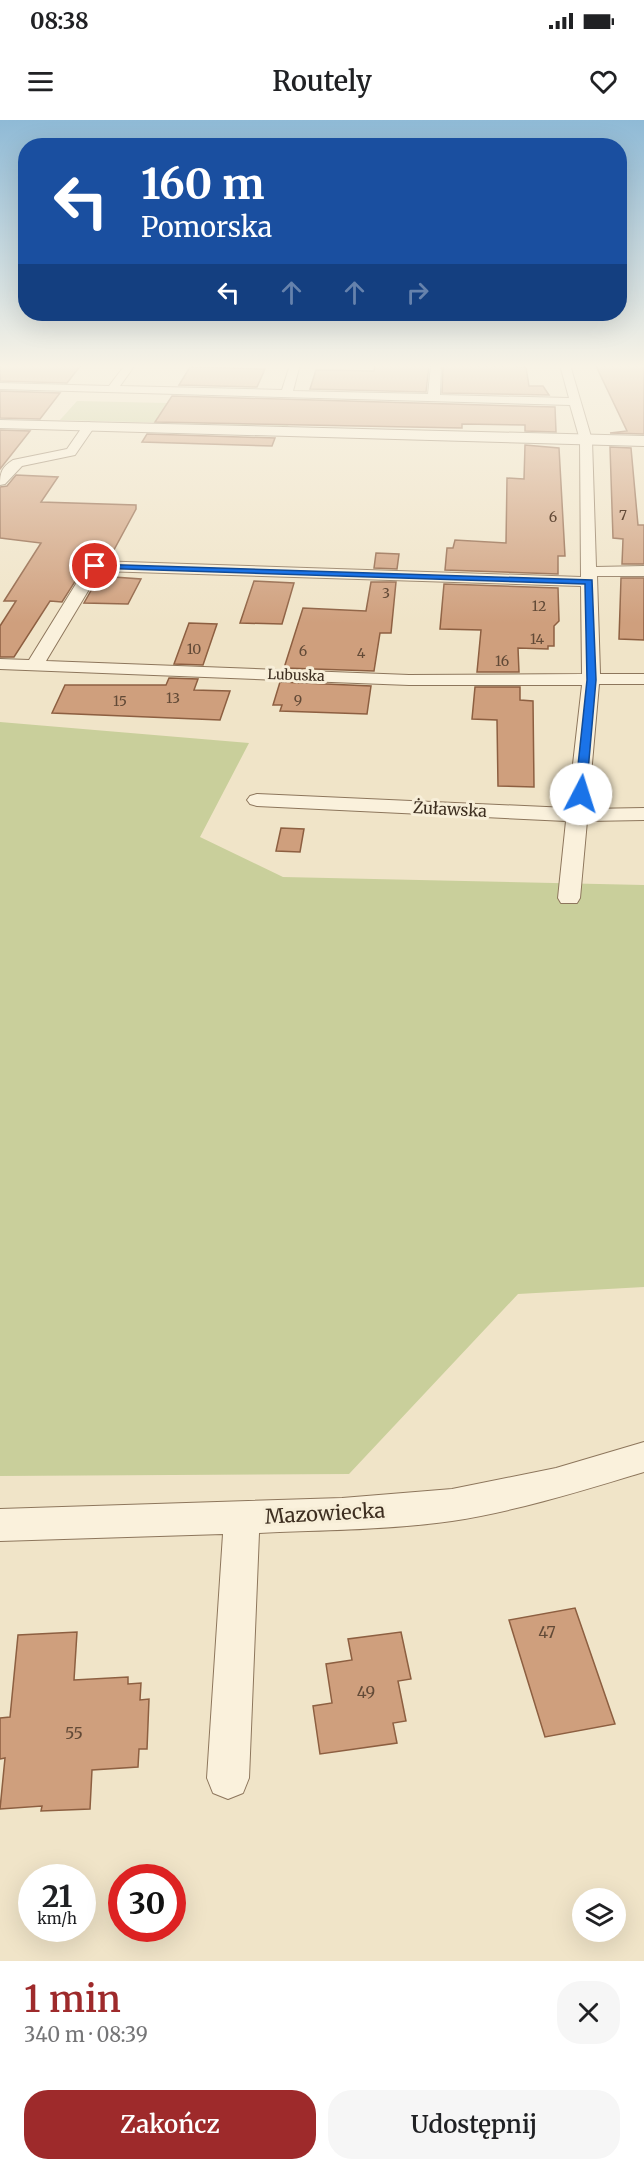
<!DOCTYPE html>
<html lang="pl">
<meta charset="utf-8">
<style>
:root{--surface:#fff;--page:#f6f6f6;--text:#202124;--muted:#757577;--accent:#9e2a2b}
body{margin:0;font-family:Merriweather,serif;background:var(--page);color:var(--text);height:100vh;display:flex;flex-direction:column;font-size:22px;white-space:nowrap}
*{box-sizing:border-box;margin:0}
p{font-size:20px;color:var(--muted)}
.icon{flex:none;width:33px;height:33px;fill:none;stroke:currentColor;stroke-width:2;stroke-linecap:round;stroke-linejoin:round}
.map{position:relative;height:1841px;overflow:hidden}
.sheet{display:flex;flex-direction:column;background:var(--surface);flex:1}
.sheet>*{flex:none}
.top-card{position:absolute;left:18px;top:18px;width:609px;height:183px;border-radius:24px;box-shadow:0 6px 24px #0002;background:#1a4fa0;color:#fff;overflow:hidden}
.buttons{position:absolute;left:572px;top:1768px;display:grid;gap:12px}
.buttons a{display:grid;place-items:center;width:54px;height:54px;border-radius:50%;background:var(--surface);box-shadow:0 6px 24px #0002;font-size:30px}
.speed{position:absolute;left:18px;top:1744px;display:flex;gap:12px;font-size:30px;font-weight:700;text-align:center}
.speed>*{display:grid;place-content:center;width:78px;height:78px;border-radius:50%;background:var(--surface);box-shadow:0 6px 24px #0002;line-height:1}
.speed small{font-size:15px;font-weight:400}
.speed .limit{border:9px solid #d22;background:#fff;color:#111}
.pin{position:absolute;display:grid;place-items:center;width:51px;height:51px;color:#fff;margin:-26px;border:3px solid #fff;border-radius:50%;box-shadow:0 2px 6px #0007}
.me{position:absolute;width:66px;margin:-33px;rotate:5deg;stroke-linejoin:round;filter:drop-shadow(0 0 4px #0008)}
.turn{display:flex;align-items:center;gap:21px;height:126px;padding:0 24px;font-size:27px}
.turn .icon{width:78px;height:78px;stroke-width:2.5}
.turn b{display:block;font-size:42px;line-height:51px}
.lanes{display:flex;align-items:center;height:57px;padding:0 24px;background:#0003;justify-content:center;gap:30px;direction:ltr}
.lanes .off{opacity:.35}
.round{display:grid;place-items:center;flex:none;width:63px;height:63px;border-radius:24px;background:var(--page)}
.head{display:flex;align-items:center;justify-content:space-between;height:102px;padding:0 24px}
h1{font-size:36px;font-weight:600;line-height:45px;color:var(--accent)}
.action{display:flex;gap:12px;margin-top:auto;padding:12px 24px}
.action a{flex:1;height:69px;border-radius:24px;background:var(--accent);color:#fff;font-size:24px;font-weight:600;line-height:69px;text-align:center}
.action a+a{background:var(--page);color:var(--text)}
.status{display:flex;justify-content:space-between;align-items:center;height:42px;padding:0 30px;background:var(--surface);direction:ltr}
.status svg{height:16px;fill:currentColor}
header{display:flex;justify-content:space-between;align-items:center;height:78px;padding:0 24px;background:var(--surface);font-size:27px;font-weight:600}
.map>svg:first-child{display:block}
.green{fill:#c9cf9b}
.building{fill:#cf9f7d;stroke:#8d5f41;stroke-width:1.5}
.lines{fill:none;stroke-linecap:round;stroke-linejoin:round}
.minor-casing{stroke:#8d765c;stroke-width:2}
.tertiary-casing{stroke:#8d765c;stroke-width:2}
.minor{fill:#faf1dc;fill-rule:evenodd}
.tertiary{fill:#faf1dc;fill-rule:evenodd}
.route{fill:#1a73e8;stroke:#114b97;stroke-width:1.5}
.labels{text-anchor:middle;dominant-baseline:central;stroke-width:6;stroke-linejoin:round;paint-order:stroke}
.number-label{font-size:14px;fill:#624a37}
.far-street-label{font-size:14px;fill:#3d2e20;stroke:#f7eed8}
.street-label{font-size:16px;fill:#3d2e20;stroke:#f7eed8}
.near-number-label{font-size:16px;fill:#624a37}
.near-street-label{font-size:20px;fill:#3d2e20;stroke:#f7eed8}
</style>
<div class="status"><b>08:38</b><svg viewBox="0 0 49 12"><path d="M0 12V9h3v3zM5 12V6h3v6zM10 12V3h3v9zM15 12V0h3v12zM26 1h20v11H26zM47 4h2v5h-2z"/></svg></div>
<header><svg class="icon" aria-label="menu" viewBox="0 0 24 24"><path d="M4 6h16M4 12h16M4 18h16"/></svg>Routely<svg class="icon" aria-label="heart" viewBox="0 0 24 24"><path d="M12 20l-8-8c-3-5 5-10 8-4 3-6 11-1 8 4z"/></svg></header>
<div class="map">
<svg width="644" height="1841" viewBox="0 0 644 1841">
<rect width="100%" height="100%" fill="#f0e4c8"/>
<g class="green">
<polygon points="77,281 296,286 288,306 60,300"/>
<polygon points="0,602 249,623 200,717 283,757 644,765 644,1167 518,1174 349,1354 0,1356"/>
</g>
<g class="building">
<polygon points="0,245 81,245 67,263 0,261"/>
<polygon points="375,245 429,245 426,272 310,269 316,250 374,251"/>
<polygon points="443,245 526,247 529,266 543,266 549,275 442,273"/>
<polygon points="596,246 644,246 644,314 610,313 627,311"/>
<polygon points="190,247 231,248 265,249 257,267 179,265"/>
<polygon points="0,271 60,273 40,299 0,298"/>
<polygon points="172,276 555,287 556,312 525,311 525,305 462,304 462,308 155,302"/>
<polygon points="0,310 30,311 0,349"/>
<polygon points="147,314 275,318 272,326 142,322"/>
<polygon points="525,325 559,328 565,436 558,436 558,454 445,450 447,428 453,428 455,420 506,423 507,358 524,359"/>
<polygon points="610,327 631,328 638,405 644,405 644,444 622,444 623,419 613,418"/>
<polygon points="16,355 58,357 41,382 136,385 136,389 109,439 95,439 86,444 62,482 50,481 14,537 0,537 0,506 16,481 4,481 41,423 0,418 0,367 7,366"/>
<polygon points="376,433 399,434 397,449 374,448"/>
<polygon points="101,453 100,456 141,459 128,484 84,483"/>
<polygon points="621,458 644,458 644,520 619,519"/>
<polygon points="254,461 294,463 282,504 240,503"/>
<polygon points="371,462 396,462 391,513 380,513 374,551 284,548 303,488 366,491"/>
<polygon points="444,464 558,468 559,501 554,506 554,526 548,526 548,529 518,528 519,552 477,552 481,510 440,509"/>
<polygon points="189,503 217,504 203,545 174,544"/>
<polygon points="169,558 198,559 194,570 230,571 220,600 52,593 65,565 166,565"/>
<polygon points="280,562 371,566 367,594 280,591 282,585 273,585"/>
<polygon points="475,567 520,567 520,580 533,581 534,667 498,666 497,600 472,599"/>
<polygon points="281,708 304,709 300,732 276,731"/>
<polygon points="575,1488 615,1604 545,1617 509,1500"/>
<polygon points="77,1512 74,1560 128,1557 128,1564 141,1563 140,1580 149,1579 147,1629 139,1629 138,1647 92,1650 90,1689 41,1691 42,1686 0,1689 5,1638 0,1639 0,1598 10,1597 18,1515"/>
<polygon points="401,1512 411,1559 398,1561 406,1601 393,1603 397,1623 320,1634 313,1586 332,1583 326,1544 352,1540 348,1519"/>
</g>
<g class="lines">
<defs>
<g id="minor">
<path d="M125,245H135L120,266L282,270L289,248L294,245L299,248L293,271L428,274L431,245H441L440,275L569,278L560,245H570L592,320L596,447L644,446V456H597L600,554H644V564H599L588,689L644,688V700L587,701L580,778L577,783H561L558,778L566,701L257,686L250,684L247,680L250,676L257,674L568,688L582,565H409L0,549V539L29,540L87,446L95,441L581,457L580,320L570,285L0,269V263L109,266ZM100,451L581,466L582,554L409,555L46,541Z"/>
<path d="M89,302L95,306L75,335L22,346L5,364L0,365C0,352 2,347 13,340L67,329L85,303Z"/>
<path d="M644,1322V1352C581,1371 517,1391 452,1401C389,1410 323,1410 259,1413L249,1658L243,1673L228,1679L213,1673L207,1658L223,1414L0,1421V1389L342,1378L452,1369L556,1348Z"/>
</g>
<polygon id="tertiary" points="0,300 644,316 644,326 0,308"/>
</defs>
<use href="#minor" class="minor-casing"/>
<use href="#tertiary" class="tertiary-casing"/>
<use href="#minor" class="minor"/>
<use href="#tertiary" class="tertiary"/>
</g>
<linearGradient id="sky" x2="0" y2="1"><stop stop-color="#8fbad6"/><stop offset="0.49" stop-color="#f8f3e6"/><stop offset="1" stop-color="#f8f3e6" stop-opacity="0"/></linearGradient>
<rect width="644" height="503" fill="url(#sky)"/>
<polygon class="route" points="92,444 592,460 596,560 586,674 581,677 575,674 587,560 585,464 95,448"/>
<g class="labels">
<g class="number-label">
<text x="623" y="395">7</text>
<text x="553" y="397">6</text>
<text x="386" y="473">3</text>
<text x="539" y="486">12</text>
<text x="537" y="519">14</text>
<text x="194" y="529">10</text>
<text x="303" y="531">6</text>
<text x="361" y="533">4</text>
<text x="502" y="541">16</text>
<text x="173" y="578">13</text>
<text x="298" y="580">9</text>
<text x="120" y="581">15</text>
</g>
<g class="far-street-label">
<text transform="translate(296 555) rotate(2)">Lubuska</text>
</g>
<g class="street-label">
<text transform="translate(450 689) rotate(3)">Żuławska</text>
</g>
<g class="near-number-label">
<text x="547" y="1512">47</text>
<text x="366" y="1572">49</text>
<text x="74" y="1613">55</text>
</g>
<g class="near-street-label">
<text transform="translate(325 1393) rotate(-3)">Mazowiecka</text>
</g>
</g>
</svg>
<div class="buttons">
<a><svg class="icon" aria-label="layers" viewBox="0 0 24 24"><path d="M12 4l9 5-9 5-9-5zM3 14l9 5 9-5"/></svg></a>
</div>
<div class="speed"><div>21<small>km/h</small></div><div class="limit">30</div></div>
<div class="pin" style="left:95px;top:446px;background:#d93025"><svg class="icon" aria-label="arrive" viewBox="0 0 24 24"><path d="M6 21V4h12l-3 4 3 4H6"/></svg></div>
<svg class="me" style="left:581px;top:674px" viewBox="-20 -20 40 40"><circle r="19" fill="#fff"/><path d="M0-13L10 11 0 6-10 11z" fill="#1a73e8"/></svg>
<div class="top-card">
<div class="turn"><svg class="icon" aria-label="left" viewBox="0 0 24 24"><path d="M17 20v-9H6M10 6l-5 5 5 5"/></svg><div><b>160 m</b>Pomorska</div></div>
<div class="lanes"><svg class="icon" aria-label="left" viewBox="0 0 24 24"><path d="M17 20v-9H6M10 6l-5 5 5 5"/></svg><svg class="icon off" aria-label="ahead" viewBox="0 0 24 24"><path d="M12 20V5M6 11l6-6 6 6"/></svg><svg class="icon off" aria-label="ahead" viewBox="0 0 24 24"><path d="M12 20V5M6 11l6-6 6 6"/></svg><svg class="icon off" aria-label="right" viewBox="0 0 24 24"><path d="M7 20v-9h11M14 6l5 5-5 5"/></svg></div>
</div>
</div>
<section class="sheet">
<div class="head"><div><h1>1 min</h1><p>340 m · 08:39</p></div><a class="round"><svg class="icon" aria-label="close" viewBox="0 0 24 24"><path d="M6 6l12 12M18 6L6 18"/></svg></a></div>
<div class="action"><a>Zakończ</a><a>Udostępnij</a></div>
</section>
